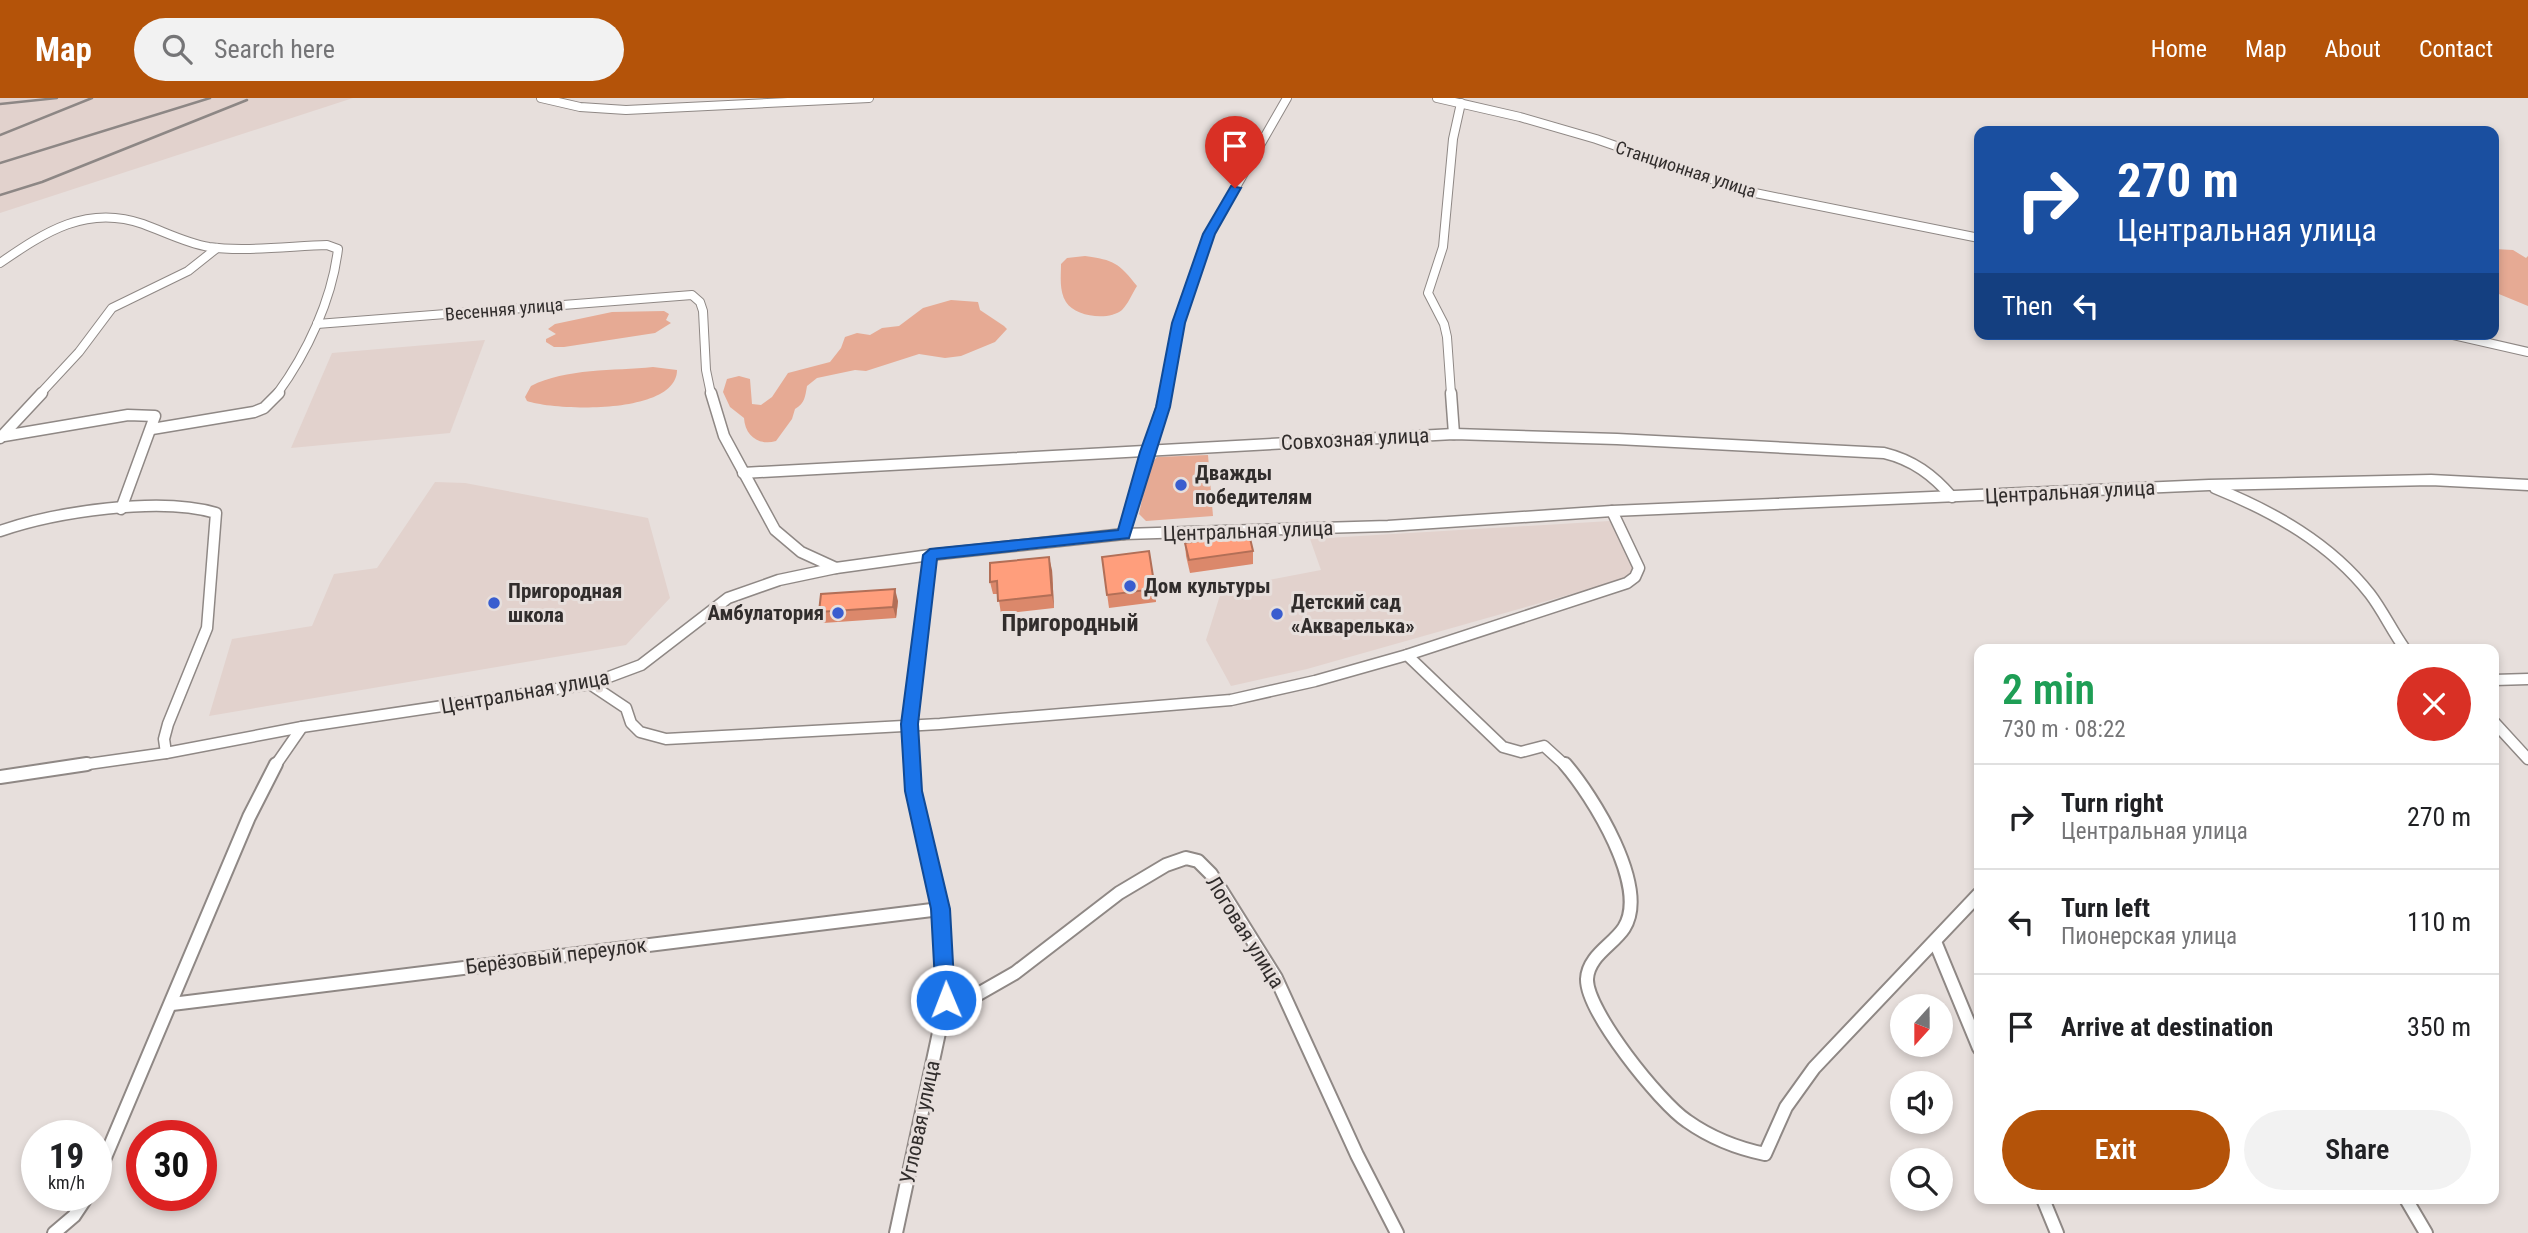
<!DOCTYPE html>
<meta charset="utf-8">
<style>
:root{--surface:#fff;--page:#f2f2f2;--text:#202124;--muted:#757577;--line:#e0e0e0;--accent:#b45309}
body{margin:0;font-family:"Roboto Condensed",sans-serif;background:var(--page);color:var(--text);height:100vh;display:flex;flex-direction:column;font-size:26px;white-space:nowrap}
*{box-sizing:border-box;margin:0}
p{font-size:23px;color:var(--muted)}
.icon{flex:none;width:38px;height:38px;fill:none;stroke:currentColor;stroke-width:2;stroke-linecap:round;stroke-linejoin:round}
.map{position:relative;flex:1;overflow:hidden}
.sheet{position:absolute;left:1974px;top:546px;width:525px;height:560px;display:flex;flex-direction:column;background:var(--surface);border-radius:14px;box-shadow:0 4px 10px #0003}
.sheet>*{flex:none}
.top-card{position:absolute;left:1974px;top:28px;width:525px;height:214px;border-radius:14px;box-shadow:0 4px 10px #0003;background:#1a4fa0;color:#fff;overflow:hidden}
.needle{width:46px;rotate:201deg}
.buttons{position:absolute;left:1890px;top:896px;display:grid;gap:14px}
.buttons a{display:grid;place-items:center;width:63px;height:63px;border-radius:50%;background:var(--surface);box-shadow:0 4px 10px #0003;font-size:35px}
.speed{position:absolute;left:21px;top:1022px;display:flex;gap:14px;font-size:35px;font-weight:700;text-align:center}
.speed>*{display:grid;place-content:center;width:91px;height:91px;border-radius:50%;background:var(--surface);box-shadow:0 4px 10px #0003;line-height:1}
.speed small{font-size:18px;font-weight:400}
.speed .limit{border:10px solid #d22;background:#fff;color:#111}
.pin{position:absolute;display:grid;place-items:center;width:60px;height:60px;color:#fff;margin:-72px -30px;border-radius:50% 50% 50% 0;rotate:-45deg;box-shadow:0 0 7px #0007}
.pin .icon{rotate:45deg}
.me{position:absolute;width:77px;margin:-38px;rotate:359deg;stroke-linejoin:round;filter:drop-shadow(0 0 5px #0008)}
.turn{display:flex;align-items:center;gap:24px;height:147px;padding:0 28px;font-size:32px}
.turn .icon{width:91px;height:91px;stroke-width:2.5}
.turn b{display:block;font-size:49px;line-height:60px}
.then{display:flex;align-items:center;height:66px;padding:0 28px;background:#0003;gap:14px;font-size:26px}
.round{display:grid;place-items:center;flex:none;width:74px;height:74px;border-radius:37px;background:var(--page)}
.overview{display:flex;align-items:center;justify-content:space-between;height:119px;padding:0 28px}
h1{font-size:42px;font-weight:600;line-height:52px;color:#1e9e55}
.action{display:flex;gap:14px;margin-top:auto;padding:14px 28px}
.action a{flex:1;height:80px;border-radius:42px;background:var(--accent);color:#fff;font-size:28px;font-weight:600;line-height:80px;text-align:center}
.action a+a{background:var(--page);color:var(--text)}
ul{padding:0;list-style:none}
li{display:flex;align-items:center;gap:21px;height:105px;padding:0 28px;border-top:2px solid var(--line)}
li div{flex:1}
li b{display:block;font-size:26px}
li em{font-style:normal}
header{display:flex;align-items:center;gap:42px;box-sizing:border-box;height:98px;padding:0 35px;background:var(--accent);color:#fff}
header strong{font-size:33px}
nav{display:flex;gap:38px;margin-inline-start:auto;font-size:24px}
.search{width:490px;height:63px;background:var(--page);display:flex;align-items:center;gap:18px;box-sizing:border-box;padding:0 24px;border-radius:38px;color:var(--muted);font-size:26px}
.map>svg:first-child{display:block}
.built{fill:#e2d2cd}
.green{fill:#e6aa94}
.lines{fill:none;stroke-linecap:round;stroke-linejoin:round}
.minor-far2-casing{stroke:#8f8885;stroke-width:10}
.minor-far1-casing{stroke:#8f8885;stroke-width:13}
.minor-casing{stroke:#8f8885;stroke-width:16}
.minor-far2{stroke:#fff;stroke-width:8}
.minor-far1{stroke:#fff;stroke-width:10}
.minor{stroke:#fff;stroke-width:12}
.rail{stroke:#8d8785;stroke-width:2.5}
.wall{fill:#db886b}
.shaded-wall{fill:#b26f57}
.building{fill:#ff9e7c;stroke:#b26f57;stroke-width:2}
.route{fill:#1a73e8;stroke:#114b97;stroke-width:2}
.poi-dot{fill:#395dcf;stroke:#e7dfdc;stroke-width:2.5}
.labels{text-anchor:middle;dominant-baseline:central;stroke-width:6;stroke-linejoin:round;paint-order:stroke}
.far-street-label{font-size:18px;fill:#312d2c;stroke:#e7dfdc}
.street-label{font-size:21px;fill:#312d2c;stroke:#e7dfdc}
.poi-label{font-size:21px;font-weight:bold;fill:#312d2c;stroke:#e7dfdc;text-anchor:start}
.quarter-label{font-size:24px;font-weight:bold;fill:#312d2c;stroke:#e7dfdc}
</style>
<header>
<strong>Map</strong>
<div class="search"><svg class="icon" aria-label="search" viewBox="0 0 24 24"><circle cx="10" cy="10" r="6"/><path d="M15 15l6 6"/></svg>Search here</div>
<nav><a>Home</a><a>Map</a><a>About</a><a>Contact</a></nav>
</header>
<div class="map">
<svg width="2528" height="1135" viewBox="0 0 2528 1135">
<rect width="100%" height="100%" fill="#e7dfdc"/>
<g class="built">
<polygon points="0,0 353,0 0,115"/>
<polygon points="485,242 450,335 291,350 332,255"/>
<polygon points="435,384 465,385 648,420 670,500 626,547 209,618 232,541 312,528 334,476 377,470"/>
<polygon points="1610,423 1633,469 1628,480 1307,571 1231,588 1206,542 1222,491 1321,472 1310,441"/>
</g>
<g class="green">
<polygon points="2494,151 2513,152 2526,160 2528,158 2528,208 2494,194"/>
<path d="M1085,158C1114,162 1119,165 1137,188C1132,196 1128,206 1122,212C1109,223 1075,219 1066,204C1059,193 1061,178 1061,166L1067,160Z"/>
<path d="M951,202L978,204L980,212L1004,228L1007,231L995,244L961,258L945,260L919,256L866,273L855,272L817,280L807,288C805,299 805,305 795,311L792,321L776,343C759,348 745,338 744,320L730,309L723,294L727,281L739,278L750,281L752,306L761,307L772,299L788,275L830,264L841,250L845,239L857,235L870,237L882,230L899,228L923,210Z"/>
<polygon points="664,213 669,216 666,222 671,225 655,235 564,249 554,249 546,244 546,241 556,236 548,231 555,226 612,214"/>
<path d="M653,269L677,272C677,317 556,313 527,303L525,299L531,288C566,270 614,273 653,269Z"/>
<polygon points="1208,357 1213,418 1146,423 1139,416 1149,368 1157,359"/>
</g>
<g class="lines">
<defs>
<g id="minor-far2">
<polyline points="541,0 580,9 626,12 869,0"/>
<polyline points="1437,0 1520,19 1596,41 1745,93 1979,140"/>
<path d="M0,165C45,134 87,106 143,126C165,134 186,145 209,149C243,154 292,148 327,147L338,151C332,202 307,255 277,296"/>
<polyline points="317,226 692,197 700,204 703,213 706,272 711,296"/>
<polyline points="2449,236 2528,254"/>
<polyline points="40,296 79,254 112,210 188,173 217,150"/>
<polyline points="1165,296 1179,225 1209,136 1287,0"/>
<polyline points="1451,296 1447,239 1444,226 1428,195 1443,149 1453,41 1461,5"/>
</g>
<g id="minor-far1">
<polyline points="711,295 724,338 775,432 801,454 836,470"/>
<polyline points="1451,295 1454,336"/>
<polyline points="152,331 254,314 264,310 279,295"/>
<polyline points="4,338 128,317 155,318 121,411"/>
<polyline points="0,340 42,295"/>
<path d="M743,375L1454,336L1617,341L1884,355C1913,362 1933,377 1952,399"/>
<path d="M2215,390C2274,414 2330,445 2370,496C2383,513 2392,533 2405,551"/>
<path d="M0,433C55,414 160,398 216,415L207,530L168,626L164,641L166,655"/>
<polyline points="1124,436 1166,295"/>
<polyline points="1407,557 1503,649 1521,654 1544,648 1566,668"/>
<polyline points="2494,582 2528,581"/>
<polyline points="590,586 626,610 631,625 640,634 666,641 940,626 1231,602 1315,583 1407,557 1627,485 1635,479 1639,470 1612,413"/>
<polyline points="2494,624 2528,661"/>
<polyline points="74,668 166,655 302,629 590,586 641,567 728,500 779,482 836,470 930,457 1124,436 1388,428 1612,413 2209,387 2431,382 2528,387"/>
<polyline points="275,668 302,629"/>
<polyline points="912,668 909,626 930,457"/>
</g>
<g id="minor">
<path d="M1565,666C1592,697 1650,789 1624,830C1613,847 1588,858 1587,881C1586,913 1660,1005 1687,1023C1711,1040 1736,1050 1765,1056L1786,1009L1814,970L1979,796"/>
<polyline points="0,679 87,666"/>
<polyline points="1936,846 1979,950"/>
<polyline points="946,902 973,899 1015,875 1119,795 1166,767 1186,760 1198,763 1211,776 1276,880 1357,1057 1397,1135"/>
<polyline points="172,906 940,811"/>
<polyline points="96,1081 249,719 276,666"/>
<polyline points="2043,1101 2057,1135"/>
<polyline points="2406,1101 2426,1135"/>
<polyline points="54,1135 74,1118 88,1097"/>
<polyline points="896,1135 946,902 940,811 914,693 912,666"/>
</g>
</defs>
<use href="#minor-far2" class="minor-far2-casing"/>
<use href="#minor-far1" class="minor-far1-casing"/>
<use href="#minor" class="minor-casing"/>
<use href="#minor-far2" class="minor-far2"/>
<use href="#minor-far1" class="minor-far1"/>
<use href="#minor" class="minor"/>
<g class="rail">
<polyline points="0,6 57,0"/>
<polyline points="0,37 92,0"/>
<polyline points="0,65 210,0"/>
<polyline points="0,97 42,84 247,2"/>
</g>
</g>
<g class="wall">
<polygon points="1185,445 1253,453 1253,466 1190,475 1186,458"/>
<polygon points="1102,459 1155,491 1156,504 1109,510"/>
<polygon points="1052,472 1054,510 1001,516 998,496 993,496 990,484"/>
<polygon points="898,503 896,520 823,525 819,514"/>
</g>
<g class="shaded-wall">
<polygon points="1049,459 1052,472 1054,510 1052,497"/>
<polygon points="895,491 898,503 896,520 893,509"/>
</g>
<g class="building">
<polygon points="1249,436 1253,453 1189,462 1185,445"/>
<polygon points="1149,453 1155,491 1107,497 1102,459"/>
<polygon points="1049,459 1052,497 998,503 997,483 990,484 990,465"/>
<polygon points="895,491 893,509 819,514 821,496"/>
</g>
<polygon class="route" points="1231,88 1241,90 1215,136 1185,225 1170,309 1129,440 937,461 918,626 922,693 950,811 955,902 953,909 946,911 939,909 936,902 931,811 905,693 901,626 923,457 930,451 1118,432 1140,354 1156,309 1172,225 1203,136"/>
<g class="poi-dot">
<circle cx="1181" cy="387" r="7"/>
<circle cx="1130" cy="488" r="7"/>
<circle cx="494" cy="505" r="7"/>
<circle cx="838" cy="515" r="7"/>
<circle cx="1277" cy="516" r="7"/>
</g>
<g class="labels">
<g class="far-street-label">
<text transform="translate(1686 71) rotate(18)">Станционная улица</text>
<text transform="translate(504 211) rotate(-5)">Весенняя улица</text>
</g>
<g class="street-label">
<text transform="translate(1355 341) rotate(-3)">Совхозная улица</text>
<text transform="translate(2070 394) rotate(-3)">Центральная улица</text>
<text transform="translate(1248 433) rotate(-2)">Центральная улица</text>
<text transform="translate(525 594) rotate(-10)">Центральная улица</text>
<text transform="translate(1245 834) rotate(58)">Логовая улица</text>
<text transform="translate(556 858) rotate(-7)">Берёзовый переулок</text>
<text transform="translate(920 1024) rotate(-78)">Угловая улица</text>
</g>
<g class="poi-label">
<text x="1195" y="375">Дважды<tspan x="1195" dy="24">победителям</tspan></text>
<text x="1144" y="488">Дом культуры</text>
<text x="508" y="493">Пригородная<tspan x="508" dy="24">школа</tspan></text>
<text x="1291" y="504">Детский сад<tspan x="1291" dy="24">«Акварелька»</tspan></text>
<text x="824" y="515" text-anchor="end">Амбулатория</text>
</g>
<g class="quarter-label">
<text x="1070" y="525">Пригородный</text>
</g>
</g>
</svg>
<div class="buttons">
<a><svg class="needle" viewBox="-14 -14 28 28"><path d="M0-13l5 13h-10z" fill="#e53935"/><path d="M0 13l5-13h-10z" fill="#757577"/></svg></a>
<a><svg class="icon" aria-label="sound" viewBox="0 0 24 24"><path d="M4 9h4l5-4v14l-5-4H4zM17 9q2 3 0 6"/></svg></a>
<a><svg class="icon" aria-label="search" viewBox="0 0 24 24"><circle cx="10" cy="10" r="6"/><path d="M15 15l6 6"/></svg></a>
</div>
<div class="speed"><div>19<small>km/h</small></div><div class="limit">30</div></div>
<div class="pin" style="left:1235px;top:90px;background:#d93025"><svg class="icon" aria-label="arrive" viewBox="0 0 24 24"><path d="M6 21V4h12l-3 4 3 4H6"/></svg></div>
<svg class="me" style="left:946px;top:902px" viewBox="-20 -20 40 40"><circle r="17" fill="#1a73e8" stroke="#fff" stroke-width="3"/><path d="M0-11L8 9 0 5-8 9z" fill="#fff"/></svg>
<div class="top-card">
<div class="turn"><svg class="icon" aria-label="right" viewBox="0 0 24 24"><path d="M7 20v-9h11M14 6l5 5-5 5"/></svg><div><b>270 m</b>Центральная улица</div></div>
<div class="then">Then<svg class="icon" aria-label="left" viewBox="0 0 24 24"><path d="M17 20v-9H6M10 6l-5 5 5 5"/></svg></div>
</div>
<section class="sheet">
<div class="overview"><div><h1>2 min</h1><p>730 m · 08:22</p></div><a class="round" style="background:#d93025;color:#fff"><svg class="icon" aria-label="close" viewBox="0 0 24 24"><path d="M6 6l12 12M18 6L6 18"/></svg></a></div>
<ul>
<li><svg class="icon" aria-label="right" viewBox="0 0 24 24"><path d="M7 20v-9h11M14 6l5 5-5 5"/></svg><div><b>Turn right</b><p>Центральная улица</p></div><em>270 m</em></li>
<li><svg class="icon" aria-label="left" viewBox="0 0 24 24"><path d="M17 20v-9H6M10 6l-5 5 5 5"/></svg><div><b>Turn left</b><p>Пионерская улица</p></div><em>110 m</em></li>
<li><svg class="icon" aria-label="arrive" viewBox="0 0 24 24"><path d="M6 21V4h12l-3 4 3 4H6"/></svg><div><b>Arrive at destination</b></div><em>350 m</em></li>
</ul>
<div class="action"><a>Exit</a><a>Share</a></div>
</section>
</div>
